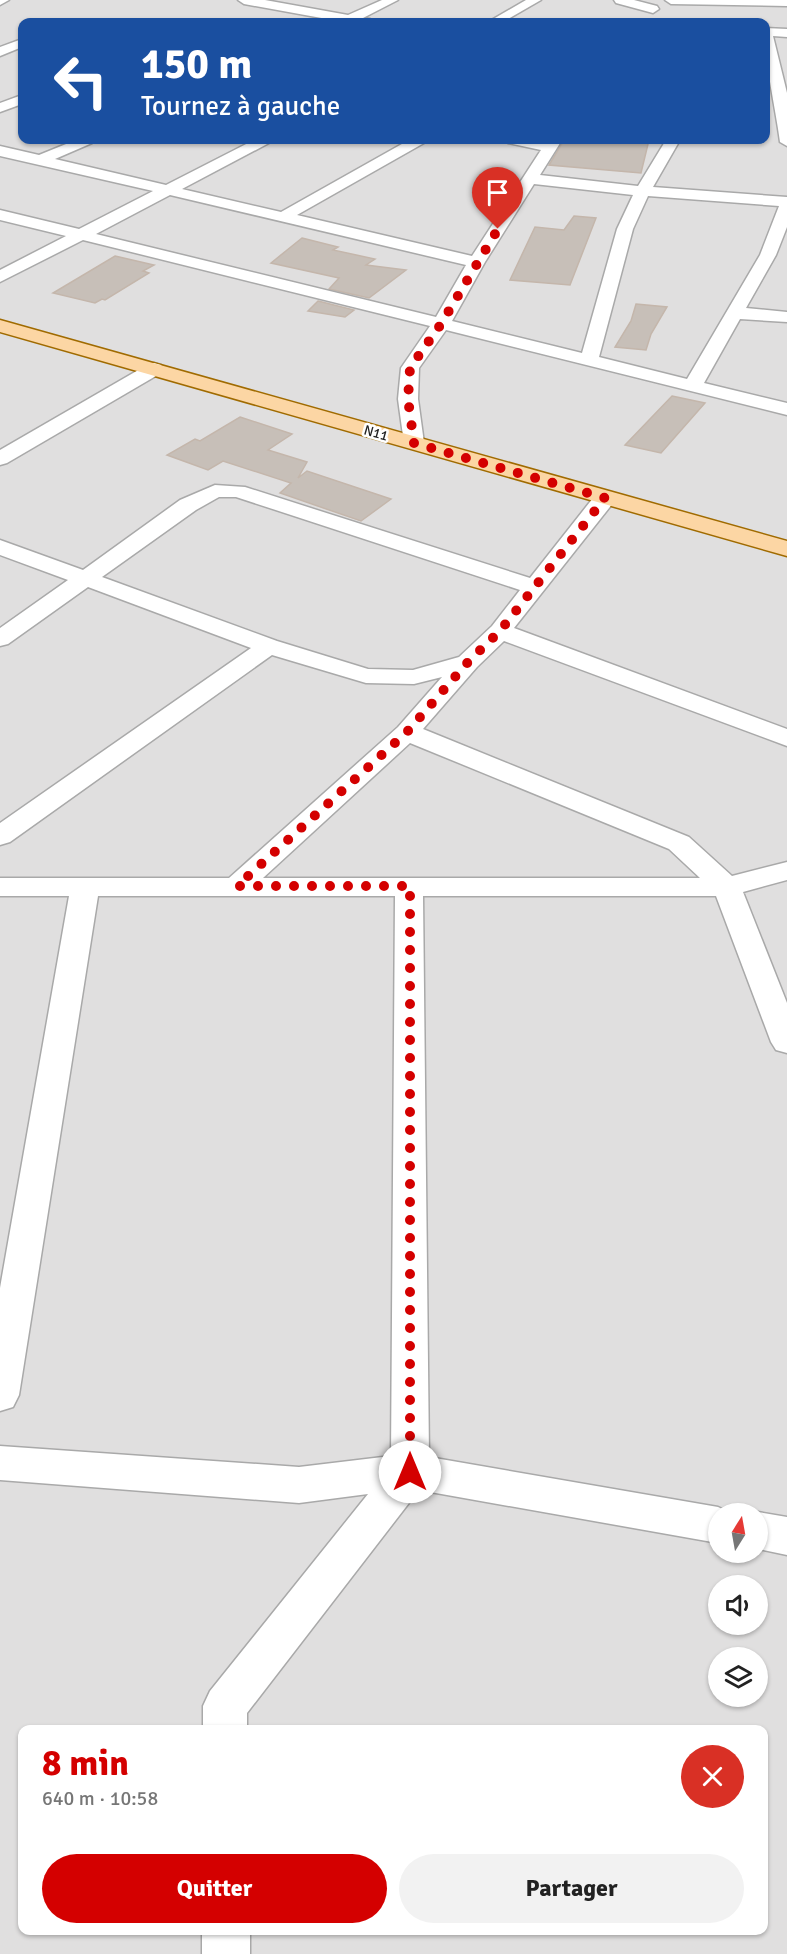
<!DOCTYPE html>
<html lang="fr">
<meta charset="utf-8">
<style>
:root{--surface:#fff;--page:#f2f2f2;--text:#222;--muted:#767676;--accent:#d40000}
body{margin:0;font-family:Signika,sans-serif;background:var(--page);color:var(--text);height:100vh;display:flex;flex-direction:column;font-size:22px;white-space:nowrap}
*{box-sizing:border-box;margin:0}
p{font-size:20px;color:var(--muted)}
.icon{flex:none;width:33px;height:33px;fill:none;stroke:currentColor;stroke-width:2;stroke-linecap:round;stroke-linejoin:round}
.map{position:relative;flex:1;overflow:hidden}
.drawer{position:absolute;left:18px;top:1725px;width:750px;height:210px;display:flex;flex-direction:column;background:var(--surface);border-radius:12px;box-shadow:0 2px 4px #0004}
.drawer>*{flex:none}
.guide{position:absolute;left:18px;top:18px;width:752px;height:126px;border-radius:12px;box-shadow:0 2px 4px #0004;background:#1a4fa0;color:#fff;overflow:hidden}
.needle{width:39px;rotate:11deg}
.fabs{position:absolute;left:708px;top:1503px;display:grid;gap:12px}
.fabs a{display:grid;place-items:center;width:60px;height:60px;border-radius:50%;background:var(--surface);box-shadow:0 2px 4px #0004;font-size:30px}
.pin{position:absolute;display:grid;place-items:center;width:51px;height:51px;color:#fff;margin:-62px -26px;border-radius:50% 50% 50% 0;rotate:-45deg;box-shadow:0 0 6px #0007}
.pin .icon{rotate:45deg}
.me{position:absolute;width:66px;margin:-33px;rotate:0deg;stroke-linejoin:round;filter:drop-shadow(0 0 4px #0008)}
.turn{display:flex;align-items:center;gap:21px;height:126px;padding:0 24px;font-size:27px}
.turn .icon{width:78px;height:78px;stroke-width:2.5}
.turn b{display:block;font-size:42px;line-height:51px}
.round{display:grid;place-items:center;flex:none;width:63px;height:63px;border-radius:32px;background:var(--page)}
.overview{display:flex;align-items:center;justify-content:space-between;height:102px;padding:0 24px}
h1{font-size:36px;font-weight:700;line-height:45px;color:var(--accent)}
.cta{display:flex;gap:12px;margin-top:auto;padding:12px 24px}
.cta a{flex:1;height:69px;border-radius:36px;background:var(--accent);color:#fff;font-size:24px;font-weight:700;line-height:69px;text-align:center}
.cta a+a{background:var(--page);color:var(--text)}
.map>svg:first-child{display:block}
.residential{fill:#e0dfdf;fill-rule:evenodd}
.building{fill:#c7bfb8;stroke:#c4b6ab;stroke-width:1.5}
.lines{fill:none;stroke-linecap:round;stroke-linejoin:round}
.street-casing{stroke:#a9a9a9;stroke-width:3}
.primary-casing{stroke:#a06b00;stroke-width:3}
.street{fill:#fff;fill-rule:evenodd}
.primary{fill:#fcd6a4;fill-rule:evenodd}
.route{stroke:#d40000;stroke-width:10;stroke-dasharray:0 18}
.labels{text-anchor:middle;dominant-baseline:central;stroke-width:5;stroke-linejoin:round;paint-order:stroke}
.far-street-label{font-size:14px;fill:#222;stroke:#fff}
</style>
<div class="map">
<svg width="787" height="1954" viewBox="0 0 787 1954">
<rect width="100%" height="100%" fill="#f2efe9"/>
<path class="residential" d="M0,0H787V1954H0ZM22,22H765V140H22ZM718,1514H758V1552H718ZM718,1586H758V1624H718ZM718,1658H758V1696H718ZM22,1730H764V1930H22Z"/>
<g class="building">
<polygon points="564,140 649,140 641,173 549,165"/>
<polygon points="574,216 596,218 570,285 510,280 535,227 564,230"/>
<polygon points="302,238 338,247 333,250 375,259 366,265 406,270 369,298 329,289 339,278 271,263"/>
<polygon points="115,256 154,265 143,271 149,273 105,300 102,299 95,303 53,293"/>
<polygon points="318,301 354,310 345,317 308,311"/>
<polygon points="636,304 667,307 651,334 646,350 615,347 631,321"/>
<polygon points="672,396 705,403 661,453 625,445"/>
<polygon points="240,417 292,434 268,450 307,462 298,478 307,471 391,499 361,521 280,493 291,483 223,461 208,470 167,455 195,439 200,441"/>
</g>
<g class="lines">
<defs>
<g id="street">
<polygon points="0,0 9,0 0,5"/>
<polygon points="238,0 265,0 348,15 382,0 398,0 363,18 370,19 372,22 337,22 338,21 244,4"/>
<polygon points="526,0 541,0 503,22 488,22"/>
<polygon points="614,0 634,0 657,6 659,9 653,13 616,3"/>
<polygon points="665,0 787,0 787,6 671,4"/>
<path d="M765,28L787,29V37L773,36L787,93V146L780,142C775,104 765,67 765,28Z"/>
<polygon points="22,39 22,47 0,56 0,47"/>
<polygon points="22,95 22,104 0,112 0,103"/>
<path d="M76,140H94L92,143L55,159L166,185L254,140H271L269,143L182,189L281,212L409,140H426L424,143L297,215L472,256L541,150L508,143L506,140L546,142L548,140H562L540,175L638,186L666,140H680L653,187L787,197V227L776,255L746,308L787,312V322L740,319L704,383L787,403V415L446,330L419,368L418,399L424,443L421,447H407L404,443L398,399L401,368L430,326L83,240L0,282V270L66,236L0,220V210L79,229L153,191L0,156V146L39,155ZM534,184L633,195L617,229L582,353L452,321L485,262ZM170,195L466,265L436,317L96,234ZM648,196L779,206L760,255L687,379L599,357L633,229Z"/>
<polygon points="154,363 161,365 163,369 161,373 7,463 0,465 0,450 147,365"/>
<path d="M215,485L245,487L530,578L597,493L605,492L613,493L616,498L613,503L514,628L787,729V746L504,641L477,667L423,729L689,837L732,876L787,862V880L743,892L787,1003V1053L776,1050L771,1042L716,896H423L429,1457L718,1507L733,1514H718V1543L419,1490L247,1713V1730H203V1706L210,1691L368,1494L299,1503L0,1480V1446L299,1467L391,1456L395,896H98L19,1395L13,1407L0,1411V1288L69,896H0V878H229L398,727L442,677L414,684L366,683L272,655L10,842L0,845V823L251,648L88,587L8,644L0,646V628L68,580L0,555V540L83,570L180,500ZM219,497H236L520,590L492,626L459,657L413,670L368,669L277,641L102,577L196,510ZM410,743L669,849L700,878H263Z"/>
<polygon points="758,1512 787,1517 787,1555 758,1549 758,1514 755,1514"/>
<rect x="202" y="1930" width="48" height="24"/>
</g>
<polygon id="primary" points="0,320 787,541 787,556 0,332"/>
</defs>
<use href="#street" class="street-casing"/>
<use href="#primary" class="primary-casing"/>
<use href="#street" class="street"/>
<use href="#primary" class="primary"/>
</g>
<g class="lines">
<polyline class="route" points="410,1472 410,886 237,886 407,732 468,662 500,631 605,498 414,443 408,399 410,368 441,324 498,229"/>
</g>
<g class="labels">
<g class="far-street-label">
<text transform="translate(376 433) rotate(16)">N11</text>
</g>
</g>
</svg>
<div class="fabs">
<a><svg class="needle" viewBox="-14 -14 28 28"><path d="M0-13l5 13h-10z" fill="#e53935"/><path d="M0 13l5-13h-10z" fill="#767676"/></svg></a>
<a><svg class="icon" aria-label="sound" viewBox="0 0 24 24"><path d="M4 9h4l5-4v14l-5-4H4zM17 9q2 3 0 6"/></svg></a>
<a><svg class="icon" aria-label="layers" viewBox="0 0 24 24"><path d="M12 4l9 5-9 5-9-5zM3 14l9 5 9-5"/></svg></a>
</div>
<div class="pin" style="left:498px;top:229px;background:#d93025"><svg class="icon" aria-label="arrive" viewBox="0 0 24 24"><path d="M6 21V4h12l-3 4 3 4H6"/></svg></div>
<svg class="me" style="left:410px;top:1472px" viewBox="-20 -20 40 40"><circle r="19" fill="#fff"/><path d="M0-13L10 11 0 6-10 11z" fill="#d40000"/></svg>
<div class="guide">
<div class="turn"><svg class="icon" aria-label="left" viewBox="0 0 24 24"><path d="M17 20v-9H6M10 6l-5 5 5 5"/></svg><div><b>150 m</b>Tournez à gauche</div></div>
</div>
<section class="drawer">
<div class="overview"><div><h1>8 min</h1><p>640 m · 10:58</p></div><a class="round" style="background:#d93025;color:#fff"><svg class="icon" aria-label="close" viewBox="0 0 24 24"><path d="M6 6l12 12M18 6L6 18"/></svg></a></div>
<div class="cta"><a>Quitter</a><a>Partager</a></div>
</section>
</div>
